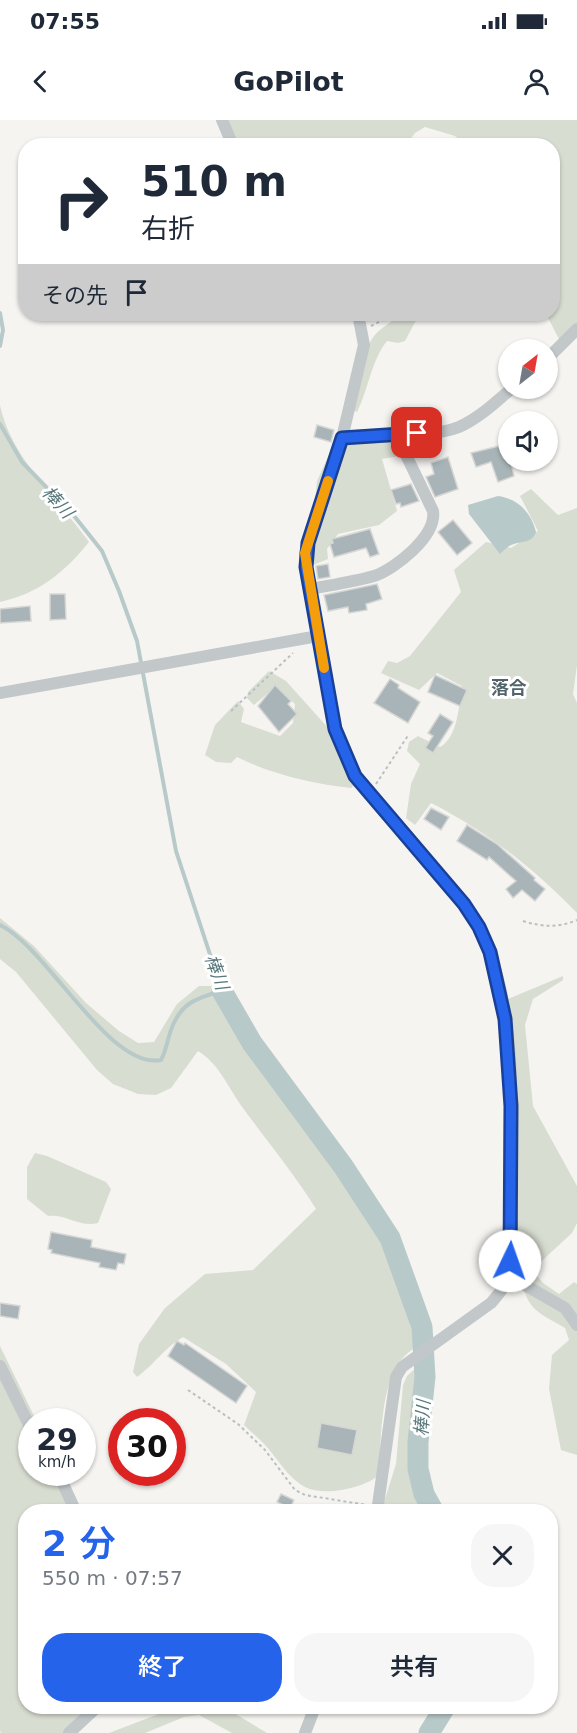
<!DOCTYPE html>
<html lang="ja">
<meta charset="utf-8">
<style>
:root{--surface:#fff;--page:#f6f6f7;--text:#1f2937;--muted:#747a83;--accent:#2563eb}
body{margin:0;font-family:"DejaVu Sans","Noto Sans JP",sans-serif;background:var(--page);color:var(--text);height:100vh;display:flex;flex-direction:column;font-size:22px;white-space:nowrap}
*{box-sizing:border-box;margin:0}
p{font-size:20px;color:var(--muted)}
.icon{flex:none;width:33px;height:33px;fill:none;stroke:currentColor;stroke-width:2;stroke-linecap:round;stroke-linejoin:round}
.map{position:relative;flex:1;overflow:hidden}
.side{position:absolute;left:18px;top:1384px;width:540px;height:210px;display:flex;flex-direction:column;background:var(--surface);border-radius:24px;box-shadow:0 2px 4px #0004}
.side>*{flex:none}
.top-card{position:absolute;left:18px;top:18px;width:542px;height:183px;border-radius:24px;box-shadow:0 2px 4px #0004;background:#fff;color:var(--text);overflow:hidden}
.needle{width:39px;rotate:31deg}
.fabs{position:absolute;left:498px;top:219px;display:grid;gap:12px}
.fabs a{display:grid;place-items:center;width:60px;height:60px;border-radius:50%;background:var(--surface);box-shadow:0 2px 4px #0004;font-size:30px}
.speed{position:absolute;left:18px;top:1288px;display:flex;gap:12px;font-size:30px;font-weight:700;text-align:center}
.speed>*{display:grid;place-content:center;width:78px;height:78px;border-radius:50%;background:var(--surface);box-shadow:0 2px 4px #0004;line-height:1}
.speed small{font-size:15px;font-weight:400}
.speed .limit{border:9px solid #d22;background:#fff;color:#111}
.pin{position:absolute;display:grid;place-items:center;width:51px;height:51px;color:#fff;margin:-26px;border-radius:12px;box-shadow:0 3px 9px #0006}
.me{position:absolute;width:66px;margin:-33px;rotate:3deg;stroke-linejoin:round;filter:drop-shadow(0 0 4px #0008)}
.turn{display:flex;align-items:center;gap:21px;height:126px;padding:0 24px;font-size:27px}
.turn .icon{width:78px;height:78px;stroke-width:2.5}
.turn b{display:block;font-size:42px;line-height:51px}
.then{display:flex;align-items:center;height:57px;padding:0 24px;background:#0003;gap:12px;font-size:22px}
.round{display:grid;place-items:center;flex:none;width:63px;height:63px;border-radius:24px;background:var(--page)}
.head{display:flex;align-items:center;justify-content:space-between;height:102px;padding:0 24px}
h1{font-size:36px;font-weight:600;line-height:45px;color:var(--accent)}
.cta{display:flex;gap:12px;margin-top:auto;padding:12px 24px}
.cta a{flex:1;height:69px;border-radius:24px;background:var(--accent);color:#fff;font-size:24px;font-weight:600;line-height:69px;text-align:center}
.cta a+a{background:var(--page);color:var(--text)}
.status{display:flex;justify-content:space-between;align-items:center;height:42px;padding:0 30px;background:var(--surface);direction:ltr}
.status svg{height:16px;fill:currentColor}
header{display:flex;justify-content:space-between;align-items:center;height:78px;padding:0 24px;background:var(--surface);font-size:27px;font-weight:600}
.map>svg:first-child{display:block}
.green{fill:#d8ddd1}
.water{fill:#b8c9ca}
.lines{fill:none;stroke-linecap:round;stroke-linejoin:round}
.stream{stroke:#b8c9ca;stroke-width:4}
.river{stroke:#b8c9ca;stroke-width:21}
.building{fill:#a8b4b7;stroke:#d6d6d4;stroke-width:1.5}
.path{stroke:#bbbfc0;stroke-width:2;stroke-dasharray:3 3;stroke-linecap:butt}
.minor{stroke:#c2c8ca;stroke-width:12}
.route-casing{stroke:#184099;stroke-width:15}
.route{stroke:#2563eb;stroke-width:10}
.slow{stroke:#f59e0b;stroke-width:10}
.labels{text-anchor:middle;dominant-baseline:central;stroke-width:6;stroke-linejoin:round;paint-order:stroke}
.water-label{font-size:18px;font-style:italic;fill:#58787c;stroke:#fff}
.neighbourhood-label{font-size:18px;font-weight:bold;fill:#506369;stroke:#fff}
</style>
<div class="status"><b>07:55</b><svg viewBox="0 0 49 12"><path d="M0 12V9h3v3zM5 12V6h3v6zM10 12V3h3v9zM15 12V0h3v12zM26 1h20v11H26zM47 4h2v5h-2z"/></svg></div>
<header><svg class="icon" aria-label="back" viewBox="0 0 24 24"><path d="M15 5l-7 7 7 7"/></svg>GoPilot<svg class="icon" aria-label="person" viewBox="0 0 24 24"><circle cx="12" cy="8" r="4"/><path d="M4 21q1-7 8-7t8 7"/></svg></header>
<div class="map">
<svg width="577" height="1613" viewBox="0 0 577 1613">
<rect width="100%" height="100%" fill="#f5f4f1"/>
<g class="green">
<polygon points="226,0 577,0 577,203 560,221 546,194 552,194 552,26 466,25 455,16 425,7 415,13 406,25 237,25"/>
<path d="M399,194H429L415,202L405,221L398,223L387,221C371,241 369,268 357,292L352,290C358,267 360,235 374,216C381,207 392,203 399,194Z"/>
<path d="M0,285C11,338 58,379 89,422C65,452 38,474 0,482Z"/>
<polygon points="389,308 399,336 382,339 397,391 379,405 338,414 327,429 328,439 313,445 309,442 317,361 340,311"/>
<path d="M531,369L558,395L577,388V545L573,574L577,583V793C533,748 488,712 431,683L415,705L406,698L411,664L420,644L407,631L409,622L418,616L440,627C458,617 459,585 462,566L437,553L419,570L381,553L388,541L397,543L410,536L461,472L454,450L486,422L511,428L538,411L520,376Z"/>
<path d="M269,551L286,561L330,610L339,638L356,664L351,668C314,664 270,654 237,637L231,643L216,642L205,635L215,605L238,581L244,589L241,602L280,616L293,603L295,584L275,567L254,585L247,578L248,572Z"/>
<path d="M0,798L34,826L86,883L119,911L138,923L154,922L177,884L199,866H216L226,870L281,956L356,1051L375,1082L407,1151L431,1217C421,1224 408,1231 401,1240C380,1267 381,1321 379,1355C364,1368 325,1377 305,1367C289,1359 279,1341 267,1327C260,1319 251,1312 244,1305L256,1272L226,1244L183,1217C162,1230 156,1243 137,1257L133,1252L139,1224L165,1188L205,1154L253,1150L316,1089C293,1052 266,1020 240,984C228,966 217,942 198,931L171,968L156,975L138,974L113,964L97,950L16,852L0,839Z"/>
<path d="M563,856V860L533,879L525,905L533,986L577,1066V1103L572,1113L532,1150L543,1163L559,1174L574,1162L577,1164V1335L561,1330L549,1269L552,1235L569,1220L565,1208C534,1190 529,1191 519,1155L508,879Z"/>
<path d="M35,1033L47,1036L106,1062L111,1069L98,1103C81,1108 66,1094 48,1096L27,1079V1047Z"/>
<polygon points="0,1226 37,1302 32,1302 32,1353 63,1353 82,1392 26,1392 26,1587 87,1587 68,1607 72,1613 1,1613 0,1611"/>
<path d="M418,1246L422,1247V1259C416,1305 408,1348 428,1392H381L396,1344L403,1265L407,1256Z"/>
<polygon points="177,1587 224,1587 267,1613 232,1613 199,1595 184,1597 145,1613 109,1613"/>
</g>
<path class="water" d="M498,376C518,379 531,392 536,412C532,423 523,421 514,424C509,425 504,430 500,434L469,394L468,385Z"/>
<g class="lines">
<g class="stream">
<polyline points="0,193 3,210 0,226"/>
<path d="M0,304L22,342L75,397L102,431L119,471L137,521L176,731L222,871C195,878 179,884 170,913C167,922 166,931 161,940C109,950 47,827 0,805"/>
</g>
<g class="river">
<polyline points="222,871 252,923 343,1046 390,1118 422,1207 425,1257 418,1322 418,1349 424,1374 434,1392"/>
<polyline points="429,1613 445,1587"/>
</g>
</g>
<g class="building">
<polygon points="317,305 334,310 331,322 314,317"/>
<polygon points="507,324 514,356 498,362 491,342 476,347 471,333"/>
<polygon points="448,337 458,369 435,377 426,357 434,354 431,343"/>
<polygon points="411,364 419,381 401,387 400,383 396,384 391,370"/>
<polygon points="453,400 472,423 457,435 438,412"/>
<polygon points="370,409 379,434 370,437 366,428 334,437 330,424 333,423 332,419"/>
<polygon points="328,444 330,457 318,459 316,446"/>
<polygon points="377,464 382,479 366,484 367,490 349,493 348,487 328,491 324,475"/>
<polygon points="50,474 65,474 66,499 50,500"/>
<polygon points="30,486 31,501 0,503 0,489"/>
<polygon points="435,555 467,570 460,586 428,572"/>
<polygon points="390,559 399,565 398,568 420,582 408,603 374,583"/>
<polygon points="275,565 291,581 288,584 297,594 279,612 258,586"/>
<polygon points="440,594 453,602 433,633 425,628 433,616 428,613"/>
<polygon points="431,688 449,697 441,710 424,699"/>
<polygon points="467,705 497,724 535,758 534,760 545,769 535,781 522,770 513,778 506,769 516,761 489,737 487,740 457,721"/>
<polygon points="51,1112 92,1120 91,1127 126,1134 124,1144 118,1143 116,1150 99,1147 100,1143 51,1133 52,1130 48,1129"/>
<polygon points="0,1183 20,1186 18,1199 0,1196"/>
<polygon points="177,1221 184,1225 185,1223 247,1266 236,1283 168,1236"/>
<polygon points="321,1303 357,1310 352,1335 317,1328"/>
<polygon points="281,1374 294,1380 290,1388 277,1382"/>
</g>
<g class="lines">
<g class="path">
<polyline points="371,206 395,194"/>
<polyline points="231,591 293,533"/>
<polyline points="376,664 409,614"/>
<path d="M523,801C542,807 558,808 577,800"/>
<polyline points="188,1270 238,1304 265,1330 295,1370 305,1375 367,1385"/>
</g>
<g class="minor">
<polyline points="222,0 233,26"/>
<path d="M358,194L364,225L342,318L305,433L318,516L335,609L355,656L464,784C480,808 491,831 498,859C516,929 511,1006 511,1078C511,1103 515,1132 508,1156C505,1167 498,1175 491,1183L402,1247L396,1257L377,1392"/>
<polyline points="548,238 577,209"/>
<path d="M342,318C373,316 432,318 459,307C479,298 496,282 512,268"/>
<path d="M310,469C331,465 353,462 374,456C395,449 437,416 433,391L396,314"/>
<polyline points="0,573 318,516"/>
<polyline points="509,1156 565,1188 577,1205"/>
<polyline points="0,1246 32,1311"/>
<polyline points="58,1353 76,1392"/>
<polyline points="69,1613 97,1587"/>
<polyline points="305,1613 315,1587"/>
</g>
</g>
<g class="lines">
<defs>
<polyline id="route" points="417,313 342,318 308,423 306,447 335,609 355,656 464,784 479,807 490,832 505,899 511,986 510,1141"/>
</defs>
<use href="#route" class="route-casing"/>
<use href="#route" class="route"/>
<polyline class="slow" points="324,548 305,433 328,361"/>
</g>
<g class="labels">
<g class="water-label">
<text transform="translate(58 382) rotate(48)">棒川</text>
<text transform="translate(217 852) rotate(70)">棒川</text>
<text transform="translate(422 1298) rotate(-86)">棒川</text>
</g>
<g class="neighbourhood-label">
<text x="509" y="567">落合</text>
</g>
</g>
</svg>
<div class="fabs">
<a><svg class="needle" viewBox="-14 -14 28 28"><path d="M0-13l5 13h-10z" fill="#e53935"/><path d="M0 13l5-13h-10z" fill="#747a83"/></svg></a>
<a><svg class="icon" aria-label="sound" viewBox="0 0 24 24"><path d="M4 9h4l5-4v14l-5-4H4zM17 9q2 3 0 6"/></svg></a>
</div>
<div class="speed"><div>29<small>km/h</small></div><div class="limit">30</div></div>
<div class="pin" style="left:417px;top:313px;background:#d93025"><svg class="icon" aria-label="arrive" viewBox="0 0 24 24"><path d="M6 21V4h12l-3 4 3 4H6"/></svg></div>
<svg class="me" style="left:510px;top:1141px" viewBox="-20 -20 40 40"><circle r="19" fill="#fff"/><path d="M0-13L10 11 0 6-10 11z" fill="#2563eb"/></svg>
<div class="top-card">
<div class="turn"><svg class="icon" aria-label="right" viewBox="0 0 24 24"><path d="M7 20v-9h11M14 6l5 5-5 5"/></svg><div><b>510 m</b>右折</div></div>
<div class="then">その先<svg class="icon" aria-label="arrive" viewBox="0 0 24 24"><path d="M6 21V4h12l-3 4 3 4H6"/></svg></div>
</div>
<section class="side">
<div class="head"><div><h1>2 分</h1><p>550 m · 07:57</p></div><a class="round"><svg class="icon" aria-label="close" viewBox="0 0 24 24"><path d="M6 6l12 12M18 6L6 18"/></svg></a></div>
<div class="cta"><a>終了</a><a>共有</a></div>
</section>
</div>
